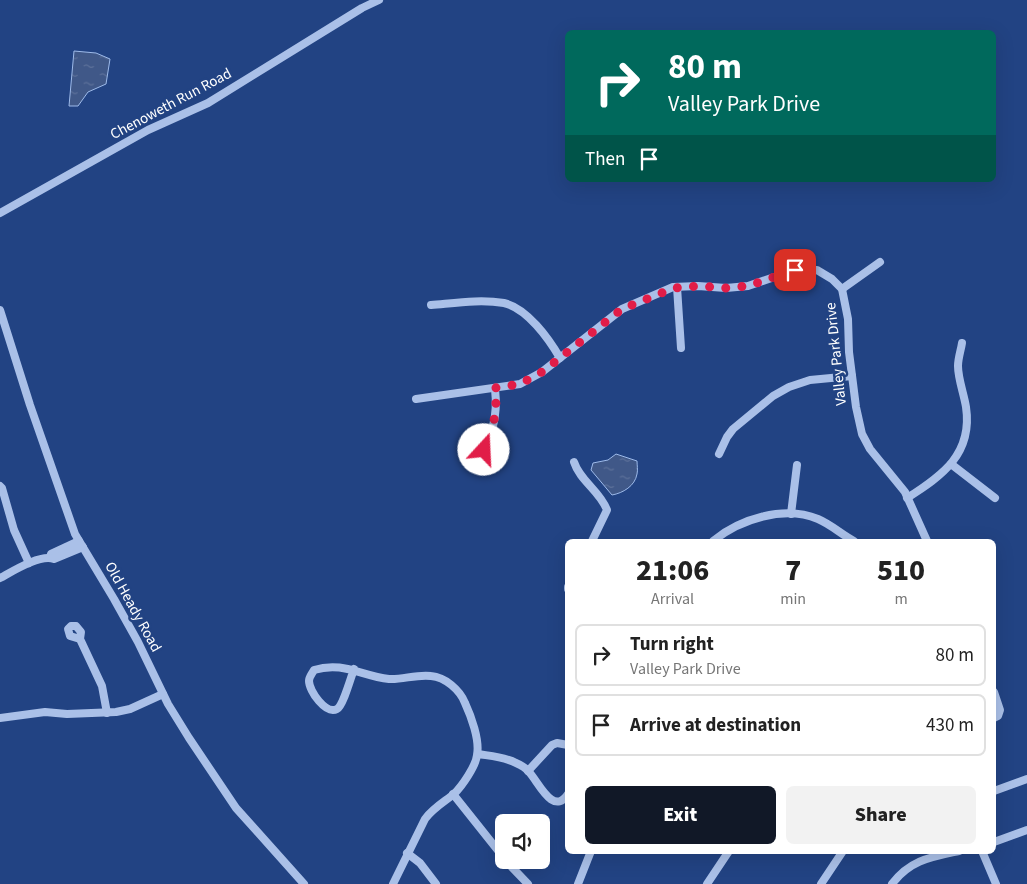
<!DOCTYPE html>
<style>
:root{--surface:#fff;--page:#f2f2f2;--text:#222;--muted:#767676;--line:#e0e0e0;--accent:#111827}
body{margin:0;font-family:"Source Sans 3",sans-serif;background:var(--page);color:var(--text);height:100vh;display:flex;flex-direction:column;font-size:19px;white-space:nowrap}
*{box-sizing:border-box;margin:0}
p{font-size:16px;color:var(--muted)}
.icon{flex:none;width:28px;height:28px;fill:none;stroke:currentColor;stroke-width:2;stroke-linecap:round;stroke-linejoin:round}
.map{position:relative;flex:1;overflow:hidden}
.details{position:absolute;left:565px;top:539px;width:431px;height:315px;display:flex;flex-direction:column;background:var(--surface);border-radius:8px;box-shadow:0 5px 20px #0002}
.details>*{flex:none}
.banner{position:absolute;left:565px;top:30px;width:431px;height:152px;border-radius:8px;box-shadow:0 5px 20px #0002;background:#00695c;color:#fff;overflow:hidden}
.buttons{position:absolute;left:495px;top:814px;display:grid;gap:10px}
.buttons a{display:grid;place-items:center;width:55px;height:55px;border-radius:8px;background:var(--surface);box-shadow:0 5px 20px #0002;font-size:25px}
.pin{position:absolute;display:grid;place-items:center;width:42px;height:42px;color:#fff;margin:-21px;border-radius:10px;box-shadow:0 2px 8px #0006}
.me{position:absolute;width:55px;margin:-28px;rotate:20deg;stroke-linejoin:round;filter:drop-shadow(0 0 4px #0008)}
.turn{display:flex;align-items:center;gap:18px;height:105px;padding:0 20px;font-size:22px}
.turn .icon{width:65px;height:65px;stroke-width:2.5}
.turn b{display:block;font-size:35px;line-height:42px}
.then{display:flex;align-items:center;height:48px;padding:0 20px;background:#0003;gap:10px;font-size:19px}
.eta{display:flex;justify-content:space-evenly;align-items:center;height:85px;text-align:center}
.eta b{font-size:30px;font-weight:800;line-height:35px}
.cta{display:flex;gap:10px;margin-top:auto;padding:10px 20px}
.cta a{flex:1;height:58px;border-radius:8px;background:var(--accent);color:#fff;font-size:20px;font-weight:800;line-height:58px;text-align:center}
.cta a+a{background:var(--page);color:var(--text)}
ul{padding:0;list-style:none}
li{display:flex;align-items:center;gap:15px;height:62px;margin:0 10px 8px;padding:0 10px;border:2px solid var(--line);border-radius:8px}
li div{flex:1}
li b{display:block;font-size:19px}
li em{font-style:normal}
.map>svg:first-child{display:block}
.water{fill:url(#water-ripples);stroke:#9dbaea}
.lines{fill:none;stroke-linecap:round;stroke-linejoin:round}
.minor{stroke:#aac0e8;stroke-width:8}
.route{stroke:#e11d48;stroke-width:9;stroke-dasharray:0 16.2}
.labels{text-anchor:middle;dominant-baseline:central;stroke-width:5;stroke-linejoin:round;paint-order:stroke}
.street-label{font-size:15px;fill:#fff;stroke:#224383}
</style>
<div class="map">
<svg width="1027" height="884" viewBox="0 0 1027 884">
<defs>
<pattern id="water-ripples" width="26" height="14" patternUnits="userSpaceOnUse" patternTransform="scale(1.25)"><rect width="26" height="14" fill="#405888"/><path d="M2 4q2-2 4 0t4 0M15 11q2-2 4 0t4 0" fill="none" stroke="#5d719a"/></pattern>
</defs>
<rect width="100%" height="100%" fill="#224383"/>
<g class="water">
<polygon points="74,51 96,53 110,59 106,84 88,92 78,106 69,106"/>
<path d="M616,454L637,461C637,465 638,470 637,474C635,486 623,493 612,495L591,470L593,463L608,460Z"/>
</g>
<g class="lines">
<g class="minor">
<polyline points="0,213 148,130 208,103 362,8 379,0"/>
<polyline points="677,287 681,348"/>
<polyline points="842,289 880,262"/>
<path d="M431,305C455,303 480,299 504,303C527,308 549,339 560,358"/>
<polyline points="0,310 30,405 75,534 114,599 138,642 168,704 189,738 236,808 304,884"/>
<polyline points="416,399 520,384 542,372 622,309 673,287 698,286 726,288 748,286 795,270 817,270 832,279 842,289 848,319 849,352 856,407 862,434 870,449 905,492 927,541"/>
<polyline points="719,454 727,437 733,429 773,396 789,387 810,380 852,376"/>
<path d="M474,459C493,442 498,414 495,389"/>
<path d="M574,462C580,481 600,491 607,510L592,541"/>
<polyline points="951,464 995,498"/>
<polyline points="0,486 2,488 14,530 29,563"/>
<path d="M907,498C942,476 973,454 966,407C964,394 958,379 958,366C958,358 961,350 962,343"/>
<polyline points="791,514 797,465"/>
<path d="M713,541C740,519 784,505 818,519C832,525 842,535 854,541"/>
<polyline points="50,557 51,554 79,541"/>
<path d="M0,578C13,571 40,554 54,559L83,547"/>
<polyline points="568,587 568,589"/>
<polyline points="80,639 70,636 68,629 71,626 76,626 81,632 80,639 102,686 107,713"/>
<path d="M354,669C351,677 343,706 337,709C326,715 309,691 309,681C309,677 312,674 314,670C343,661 361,676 389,679C402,680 417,674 431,676C445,677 460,690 465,703C471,716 480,740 477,755C476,766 462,786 454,794C444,802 433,808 425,819L393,884"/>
<polyline points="994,692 1000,710 998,716 994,718"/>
<polyline points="0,718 45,712 67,714 116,712 130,709 163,694"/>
<path d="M478,754C490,756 505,757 516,763C521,765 526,768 529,772C538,781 553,817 568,794"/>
<polyline points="528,771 552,745 557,743 568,745"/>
<polyline points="994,791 1027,779"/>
<polyline points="453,794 504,858"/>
<polyline points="994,842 1027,830"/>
<polyline points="982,851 996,884"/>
<polyline points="407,853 420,863 436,884"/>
<polyline points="505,860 528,884"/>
<polyline points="578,884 591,851"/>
<polyline points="707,884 729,851"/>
<polyline points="821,884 843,851"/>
<path d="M892,884C910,860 931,857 959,851"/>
</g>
</g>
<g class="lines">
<path class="route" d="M484,450C493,427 498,414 495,388L520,384L542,372L622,309L674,288L698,286L726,288L748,286L795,270"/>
</g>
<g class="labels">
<g class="street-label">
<text transform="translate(171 104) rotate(-28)">Chenoweth Run Road</text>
<text transform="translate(836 354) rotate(-96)">Valley Park Drive</text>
<text transform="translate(133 607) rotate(61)">Old Heady Road</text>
</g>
</g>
</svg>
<div class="buttons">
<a><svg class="icon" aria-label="sound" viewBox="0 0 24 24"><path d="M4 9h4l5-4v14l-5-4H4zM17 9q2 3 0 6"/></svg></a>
</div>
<div class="pin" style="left:795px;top:270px;background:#d93025"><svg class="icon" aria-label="arrive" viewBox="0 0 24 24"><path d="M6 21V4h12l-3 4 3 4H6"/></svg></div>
<svg class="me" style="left:484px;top:450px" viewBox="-20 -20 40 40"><circle r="19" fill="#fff"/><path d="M0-13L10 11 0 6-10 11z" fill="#e11d48"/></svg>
<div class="banner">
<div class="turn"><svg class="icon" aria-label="right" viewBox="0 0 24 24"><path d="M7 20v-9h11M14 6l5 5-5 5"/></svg><div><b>80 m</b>Valley Park Drive</div></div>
<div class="then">Then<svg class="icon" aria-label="arrive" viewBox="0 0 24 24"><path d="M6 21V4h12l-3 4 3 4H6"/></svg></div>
</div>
<section class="details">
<div class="eta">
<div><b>21:06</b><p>Arrival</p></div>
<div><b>7</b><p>min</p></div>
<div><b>510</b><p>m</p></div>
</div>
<ul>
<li><svg class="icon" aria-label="right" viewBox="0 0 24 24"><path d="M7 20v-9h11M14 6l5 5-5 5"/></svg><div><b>Turn right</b><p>Valley Park Drive</p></div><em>80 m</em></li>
<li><svg class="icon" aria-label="arrive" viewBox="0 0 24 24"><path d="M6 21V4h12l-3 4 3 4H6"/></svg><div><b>Arrive at destination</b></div><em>430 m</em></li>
</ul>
<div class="cta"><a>Exit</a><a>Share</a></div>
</section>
</div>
